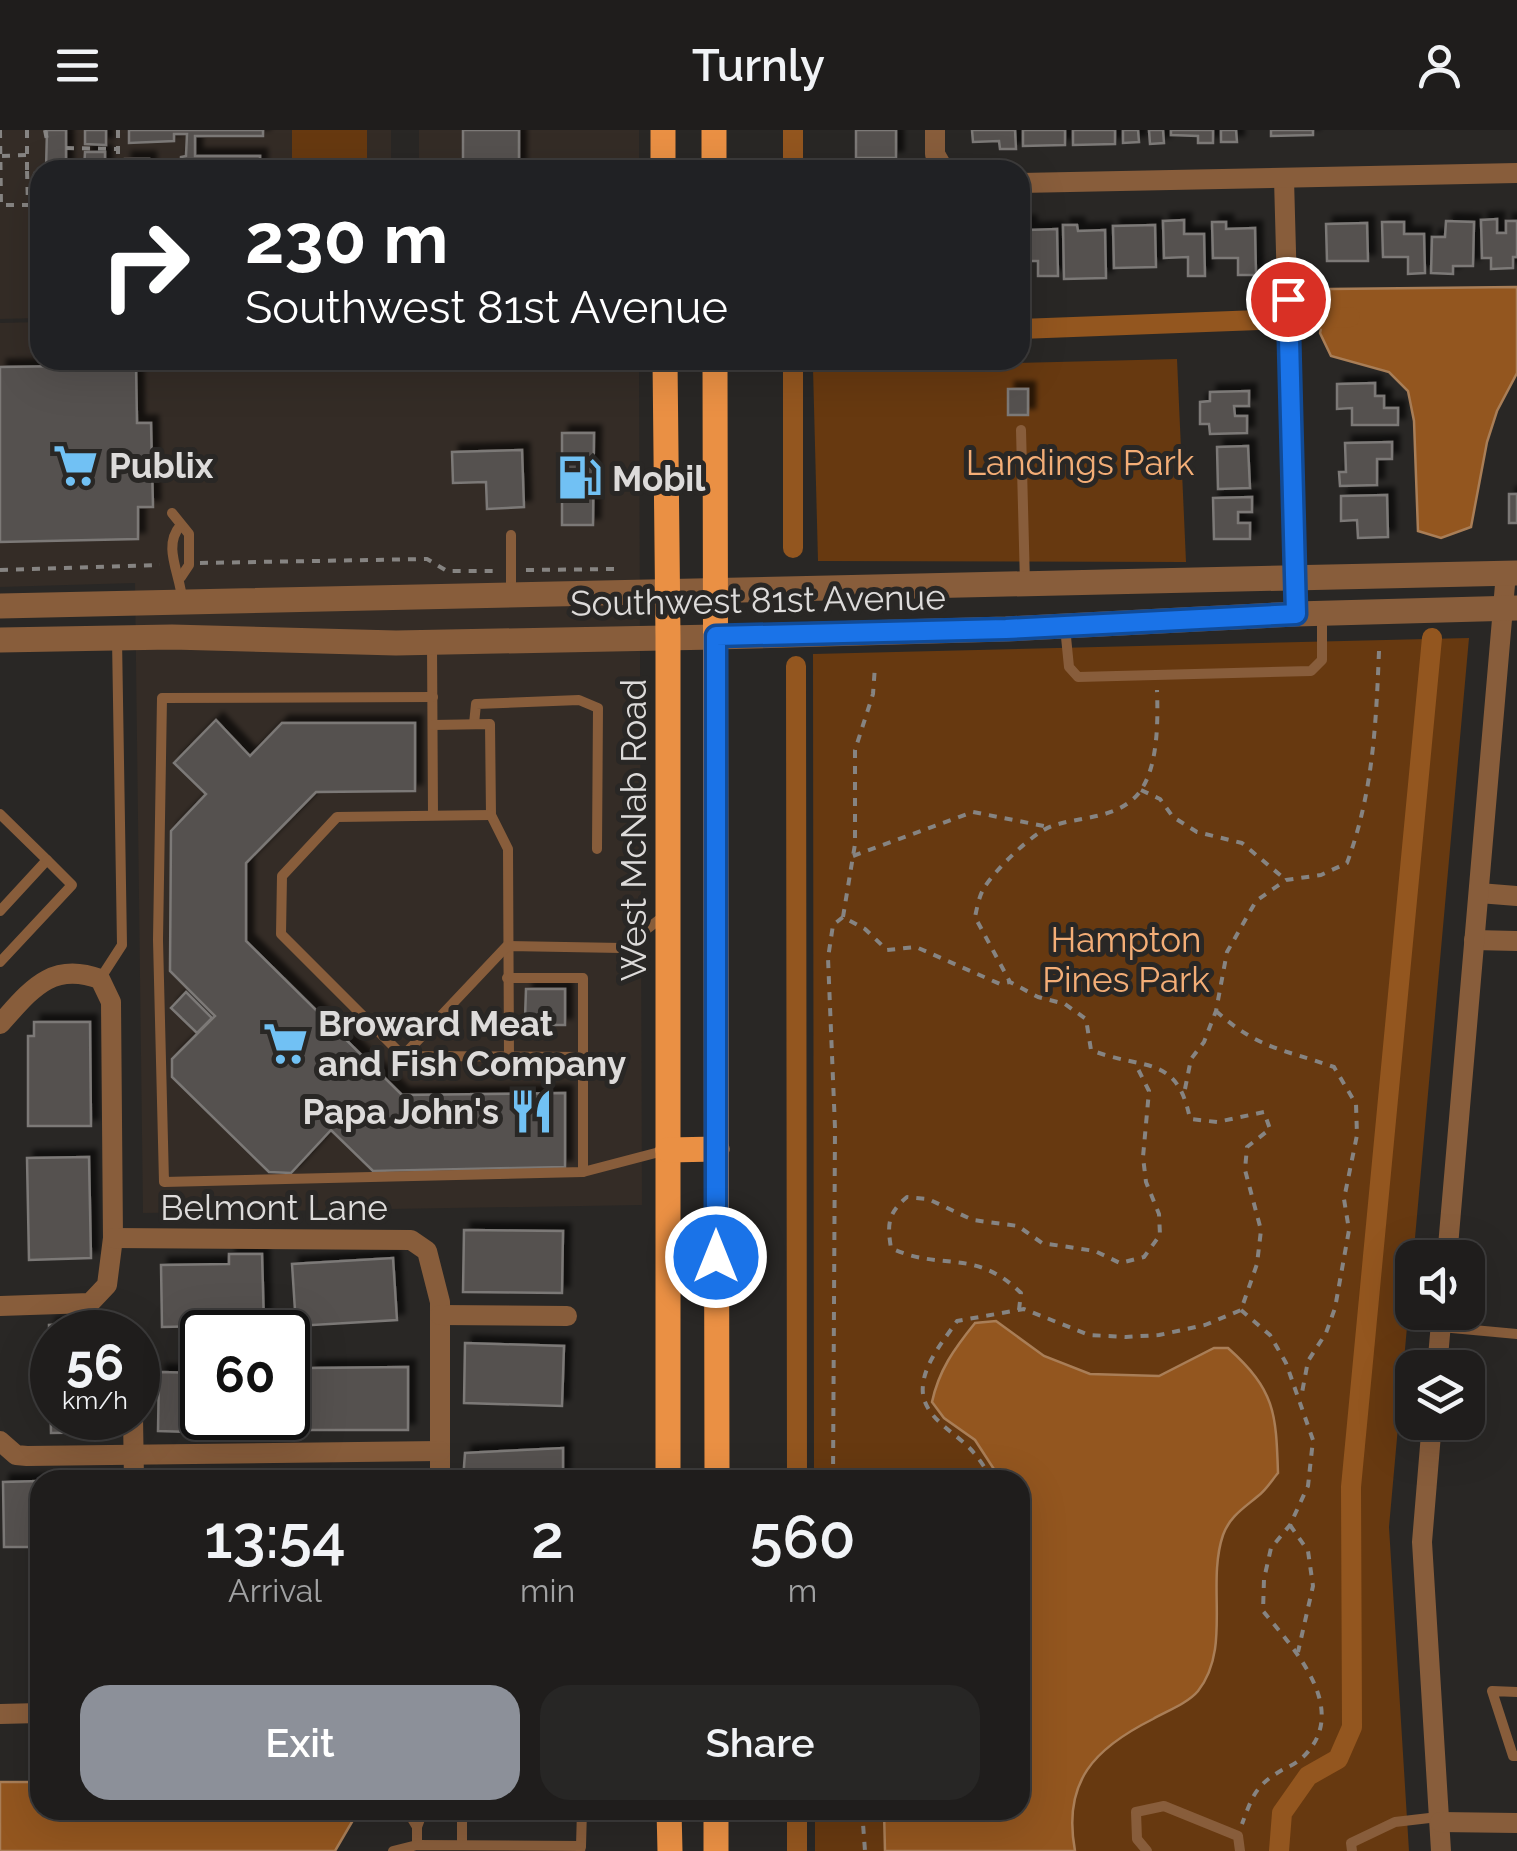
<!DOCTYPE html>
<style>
:root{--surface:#1f1d1c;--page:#272625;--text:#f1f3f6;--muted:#a1a2a3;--line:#3c3b3b;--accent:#8c9099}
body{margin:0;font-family:Raleway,sans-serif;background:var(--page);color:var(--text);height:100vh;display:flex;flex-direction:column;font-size:38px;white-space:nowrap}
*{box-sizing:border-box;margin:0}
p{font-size:32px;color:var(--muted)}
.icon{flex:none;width:55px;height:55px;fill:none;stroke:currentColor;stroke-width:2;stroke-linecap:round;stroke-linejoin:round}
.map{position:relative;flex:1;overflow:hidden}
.panel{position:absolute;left:30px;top:1340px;width:1000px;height:350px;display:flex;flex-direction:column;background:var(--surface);border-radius:30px;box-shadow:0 10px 40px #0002,0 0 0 2px var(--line)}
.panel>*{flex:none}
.hud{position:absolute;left:30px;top:30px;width:1000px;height:210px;border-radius:30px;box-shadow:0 10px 40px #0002,0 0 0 2px var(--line);background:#202124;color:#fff;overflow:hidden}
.tools{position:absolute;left:1395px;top:1110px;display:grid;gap:20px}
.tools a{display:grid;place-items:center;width:90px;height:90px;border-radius:20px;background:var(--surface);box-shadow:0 10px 40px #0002,0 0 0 2px var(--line);font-size:50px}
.speed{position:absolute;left:30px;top:1180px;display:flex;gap:20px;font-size:50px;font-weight:700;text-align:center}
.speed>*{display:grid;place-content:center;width:130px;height:130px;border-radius:50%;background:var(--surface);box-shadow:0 10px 40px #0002,0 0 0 2px var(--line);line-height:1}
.speed small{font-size:25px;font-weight:400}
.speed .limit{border:5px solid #111;border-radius:15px;background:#fff;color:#111}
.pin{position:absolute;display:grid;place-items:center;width:85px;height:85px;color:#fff;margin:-42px;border:5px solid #fff;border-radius:50%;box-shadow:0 2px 10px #0007}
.me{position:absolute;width:110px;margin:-55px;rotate:0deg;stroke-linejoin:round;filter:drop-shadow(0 0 8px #0008)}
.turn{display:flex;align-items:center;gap:35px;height:210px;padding:0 50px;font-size:45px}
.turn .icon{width:130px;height:130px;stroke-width:2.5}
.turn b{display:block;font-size:70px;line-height:85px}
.eta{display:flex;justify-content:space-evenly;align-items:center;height:170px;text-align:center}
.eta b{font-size:60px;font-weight:600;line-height:70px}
.cta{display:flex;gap:20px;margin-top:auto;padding:20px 50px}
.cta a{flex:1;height:115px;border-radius:30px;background:var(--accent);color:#fff;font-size:40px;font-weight:600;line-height:115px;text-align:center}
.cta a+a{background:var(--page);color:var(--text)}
header{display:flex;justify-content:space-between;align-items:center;height:130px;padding:0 50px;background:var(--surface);font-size:45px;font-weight:600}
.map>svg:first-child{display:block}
.built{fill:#342c26}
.green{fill:#673910}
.water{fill:#93561f;stroke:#a97e57;stroke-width:2.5}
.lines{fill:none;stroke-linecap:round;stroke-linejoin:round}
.canal{stroke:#93561f;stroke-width:20}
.building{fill:#54514f;stroke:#7c7977;stroke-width:2.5;filter:url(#shadow)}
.path{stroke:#868482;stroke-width:4;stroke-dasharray:8 8;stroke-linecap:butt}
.service{stroke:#885d3b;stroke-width:10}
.minor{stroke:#885d3b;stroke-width:20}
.tertiary{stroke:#885d3b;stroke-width:25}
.primary{stroke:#ea9044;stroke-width:25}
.route-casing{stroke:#114b97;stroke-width:25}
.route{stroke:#1a73e8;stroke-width:18}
.labels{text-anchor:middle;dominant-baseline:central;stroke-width:10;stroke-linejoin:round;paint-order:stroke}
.park-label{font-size:35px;fill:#f4ae77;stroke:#292725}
.poi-label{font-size:35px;font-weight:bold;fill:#dddbda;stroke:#292725;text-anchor:start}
.street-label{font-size:35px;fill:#dddbda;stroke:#292725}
</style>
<header><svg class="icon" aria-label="menu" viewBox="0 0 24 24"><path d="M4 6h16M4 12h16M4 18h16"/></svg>Turnly<svg class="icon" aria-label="person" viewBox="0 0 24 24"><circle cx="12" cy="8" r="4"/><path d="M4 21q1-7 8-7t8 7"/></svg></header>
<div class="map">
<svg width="1517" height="1721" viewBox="0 0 1517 1721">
<defs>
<filter id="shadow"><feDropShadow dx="7" dy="-7" stdDeviation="2.5" flood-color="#0009"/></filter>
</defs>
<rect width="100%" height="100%" fill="#292725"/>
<g class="built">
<polygon points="0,0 391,0 391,40 40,40 40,188 0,189"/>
<rect x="419" y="0" width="220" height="40"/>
<polygon points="40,192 40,230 639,230 642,1075 143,1083 135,453 0,457 0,193"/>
</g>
<g class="green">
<rect x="292" y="0" width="75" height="36"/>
<polygon points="1177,229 1186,432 818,431 813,238"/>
<polygon points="1469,508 1389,1397 1409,1721 815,1721 815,1680 1020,1680 1020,1350 814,1350 813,524"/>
</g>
<g class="water">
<polygon points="1517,157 1517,243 1497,281 1487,312 1471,397 1441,408 1418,401 1414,291 1408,261 1389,242 1331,226 1320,203 1330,159"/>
<path d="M996,1191L1044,1226L1090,1244L1159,1246L1214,1218H1228C1275,1260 1276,1282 1278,1343C1272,1350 1266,1360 1258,1366C1244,1378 1230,1386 1223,1405C1206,1455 1232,1518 1198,1561C1188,1573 1167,1581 1153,1589C1095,1618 1062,1651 1075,1721H885L884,1680H1020V1431C1036,1407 1032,1409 1022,1384C1018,1375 1020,1361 1020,1350H1001L975,1310L944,1288L932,1272C939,1240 954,1219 975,1193Z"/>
<polygon points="0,1652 40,1652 40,1680 359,1680 335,1721 0,1721"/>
</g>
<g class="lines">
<g class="canal">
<polyline points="793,0 793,40"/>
<polyline points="1316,189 1350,187"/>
<polyline points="1020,199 1259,190"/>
<polyline points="793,230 793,418"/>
<polyline points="796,536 797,1350"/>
<polyline points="797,1680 797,1721"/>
<polyline points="1279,1721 1282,1683 1308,1646 1338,1629 1352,1597 1351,1357 1432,508"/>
</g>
</g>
<g class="building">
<polygon points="47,0 66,0 66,40 46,40"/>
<polygon points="85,0 106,0 106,15 85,14"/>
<polygon points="129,0 263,0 263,6 195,6 195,26 260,26 260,40 180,40 181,27 186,26 187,4 174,4 174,11 129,13"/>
<rect x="463" y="0" width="56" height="40"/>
<rect x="856" y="0" width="40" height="28"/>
<polygon points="972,0 1015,0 1016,19 1000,19 999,11 973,12"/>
<polygon points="1023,0 1065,0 1065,15 1023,16"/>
<polygon points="1073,0 1115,0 1115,14 1073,15"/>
<polygon points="1123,0 1138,0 1139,12 1123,13"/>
<polygon points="1149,0 1163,0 1164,13 1150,14"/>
<polygon points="1171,0 1213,0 1213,13 1198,13 1198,6 1171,5"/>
<polygon points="1221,0 1236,0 1237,12 1221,12"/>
<polygon points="1271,0 1313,0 1313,5 1271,6"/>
<polygon points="85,22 105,22 105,40 84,40"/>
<rect x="125" y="29" width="24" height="11"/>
<polygon points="1497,89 1497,103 1506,103 1506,91 1517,91 1517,127 1513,127 1513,138 1491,139 1491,128 1482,128 1481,90"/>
<polygon points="1184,90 1184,104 1204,104 1205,146 1188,146 1188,127 1164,128 1163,91"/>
<polygon points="1446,91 1474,92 1473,136 1453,136 1453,144 1431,143 1432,107 1445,107"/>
<polygon points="1212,92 1226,92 1226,99 1255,98 1256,145 1238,145 1238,128 1213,128"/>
<polygon points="1382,92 1404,92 1404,104 1424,104 1425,143 1408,144 1408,127 1383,127"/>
<polygon points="1020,93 1029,93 1029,100 1057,99 1058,146 1038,146 1038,131 1020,131"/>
<polygon points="1367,93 1368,131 1327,131 1326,94"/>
<polygon points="1063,95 1077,95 1078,101 1105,100 1106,148 1064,149"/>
<polygon points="1155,95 1156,137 1114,138 1113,96"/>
<polygon points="136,235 137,293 151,293 153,377 138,377 138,409 0,412 0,237"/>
<polygon points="1375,253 1375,266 1384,266 1384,278 1398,278 1398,295 1352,295 1352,278 1337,279 1337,254"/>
<rect x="1008" y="259" width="20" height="26"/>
<polygon points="1249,261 1249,276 1234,276 1235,286 1247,286 1247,303 1210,304 1209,294 1200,294 1200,272 1210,271 1210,262"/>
<polygon points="562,303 594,303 593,395 562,395"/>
<polygon points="1392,312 1392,329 1377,329 1377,355 1340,356 1339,342 1346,342 1345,313"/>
<polygon points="1248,316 1250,358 1218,359 1217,317"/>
<polygon points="522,320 524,377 487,379 486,352 453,353 452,322"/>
<rect x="1509" y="364" width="8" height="29"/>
<polygon points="1387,365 1388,407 1358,408 1357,390 1341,391 1341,366"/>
<polygon points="1252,367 1252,382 1238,382 1238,393 1250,393 1250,409 1214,409 1213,368"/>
<polygon points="216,590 250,626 282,593 415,593 415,661 316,662 246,733 246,811 402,965 565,963 565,1037 373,1041 331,1000 291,1043 269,1042 172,947 172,929 215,886 170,841 171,701 206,664 174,633"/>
<polygon points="526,859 565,859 565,895 551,895 551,889 525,889"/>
<polygon points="186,862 212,888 197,903 171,878"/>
<polygon points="34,892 90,892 91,996 28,996 28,906 34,906"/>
<polygon points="89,1027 91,1128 29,1130 27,1028"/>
<polygon points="464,1100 563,1101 562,1163 463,1162"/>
<polygon points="229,1124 262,1124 264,1195 162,1197 161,1135 229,1134"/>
<polygon points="393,1128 397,1190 296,1196 292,1134"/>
<polygon points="64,1194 65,1202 52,1202 52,1288 114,1288 114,1302 51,1303 49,1195"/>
<polygon points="465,1213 564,1216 562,1276 464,1273"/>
<polygon points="408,1237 408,1300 309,1300 309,1238"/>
<polygon points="159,1242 202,1243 202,1288 256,1288 256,1304 158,1301"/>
<polygon points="563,1318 563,1350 463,1350 465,1323"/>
<polygon points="40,1351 40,1417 4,1417 3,1352"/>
</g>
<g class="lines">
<g class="path">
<polyline points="0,0 1,75 28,75 27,40 40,46"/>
<polyline points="27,0 27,40"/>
<polyline points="45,0 47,10"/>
<polyline points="66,18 118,19"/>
<polyline points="2,26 27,25"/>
<polyline points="118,40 118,0"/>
<polyline points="200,433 427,429 447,441 497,441"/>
<polyline points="0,440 160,435"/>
<polyline points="526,440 617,439"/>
<polyline points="1141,660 1160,669 1173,687 1197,702 1242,713 1286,750"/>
<polyline points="853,726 973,682 1049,697"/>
<polyline points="843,787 855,714 855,620 873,564 875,536"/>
<path d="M1216,881C1258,919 1283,919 1334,937L1356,974L1357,1005L1344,1069L1349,1100L1335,1178L1326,1203L1308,1231L1301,1268"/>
<path d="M1185,959L1191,929L1204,912L1216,881L1227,822L1256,771L1286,750L1321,745L1347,733C1373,663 1376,595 1379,521"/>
<path d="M1019,1180L1021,1163C974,1117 941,1142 891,1118C887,1094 888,1083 907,1067L928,1069L973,1090L1018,1096L1042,1113L1095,1121L1120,1133L1144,1127L1160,1105L1159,1084L1146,1052L1143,1027L1149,961L1135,933"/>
<path d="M1241,1180L1270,1205L1286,1233L1313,1310L1308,1356L1290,1395L1271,1418L1264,1449L1263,1481C1295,1520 1352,1581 1302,1628C1297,1633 1288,1637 1282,1640C1255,1656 1253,1665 1242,1694"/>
<polyline points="833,1350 835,998 828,828 833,795 843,787 865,799 887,820 916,817 1000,854 1010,852"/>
<path d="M992,1350C987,1341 981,1331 974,1323C957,1302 919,1287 923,1255C925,1232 945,1209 957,1191L1024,1179L1089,1205L1126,1207L1159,1205L1205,1195L1241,1180L1257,1134L1261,1100L1245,1040L1247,1017L1270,999L1264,982L1217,992L1190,989C1177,923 1143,941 1091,920L1086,889L1065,874L1038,867L1010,852L975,787C977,778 979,766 984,758C995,740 1032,703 1052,696C1078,687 1110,689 1132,670C1159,648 1158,591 1157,560"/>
<polyline points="1290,1395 1308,1421 1313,1456 1298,1522"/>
<polyline points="862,1680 865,1721"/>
</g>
<g class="service">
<polyline points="1021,300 1025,454"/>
<polyline points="172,383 189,404 189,435 181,447"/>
<path d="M180,396C162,417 181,445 182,470"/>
<polyline points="511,405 511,464"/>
<polyline points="1065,497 1069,537 1078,547 1311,541 1322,530 1322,484"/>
<polyline points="432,515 433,684"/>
<polyline points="433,567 162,568 158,810 164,1052 583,1042 667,1020"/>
<polyline points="474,594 476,574 579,570 598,578 597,719"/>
<polyline points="433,595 490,594 491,685 508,719 509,928"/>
<polyline points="0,684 47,730 0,781"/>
<polyline points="491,685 337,687 282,746 281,804 403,926 583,927 583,1042"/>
<polyline points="0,832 72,755 47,730"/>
<polyline points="507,848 583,848 583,927"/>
<polyline points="100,849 122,815 117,509"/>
<polyline points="403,926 507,816 622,818 664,786"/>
<polyline points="1441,1197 1517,1204"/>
<polyline points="1517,1562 1492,1561 1513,1626 1517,1626"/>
<polyline points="408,1682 417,1697"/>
<polyline points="417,1715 417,1697 423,1681"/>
<polyline points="462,1715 462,1690 474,1680"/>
<polyline points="581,1716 582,1680"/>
<polyline points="393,1721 417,1715 581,1716 580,1721"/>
<polyline points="1147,1721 1137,1709 1136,1682 1164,1676 1238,1706 1240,1721"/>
<polyline points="1352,1721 1351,1713 1395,1692 1438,1687"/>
</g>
<g class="minor">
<polyline points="935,0 935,24 944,40"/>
<polyline points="1284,49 1296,484"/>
<polyline points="1020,53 1517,43"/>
<polyline points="1479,763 1517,766"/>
<polyline points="1474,810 1517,811"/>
<path d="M0,894C31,860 51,831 100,849L111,872L113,1108L107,1155L90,1173L0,1176"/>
<polyline points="113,1108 411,1110 427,1121 440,1172 440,1350"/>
<polyline points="1447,1128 1506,443"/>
<polyline points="440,1185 567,1186"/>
<polyline points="1437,1238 1442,1182"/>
<polyline points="133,1288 134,1350"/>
<polyline points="1432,1292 1422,1412 1441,1721"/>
<polyline points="0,1311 16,1325 27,1326 440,1321"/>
<polyline points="0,1584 40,1583"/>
<polyline points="1440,1692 1517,1693"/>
</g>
<g class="tertiary">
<polyline points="0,476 1517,443"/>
<polyline points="0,510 172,507 396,513 716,507 1006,499 1296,484 1517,478"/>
</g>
<g class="primary">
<polyline points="663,0 663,40"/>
<polyline points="714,0 714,40"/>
<polyline points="665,230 668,507 668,1350"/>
<polyline points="715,230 717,1350"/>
<polyline points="668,1020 717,1019"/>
<polyline points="669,1680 670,1721"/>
<polyline points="716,1721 716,1680"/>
</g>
</g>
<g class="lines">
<defs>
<polyline id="route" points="716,1127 716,506 1006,499 1296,484 1288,169"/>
</defs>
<use href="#route" class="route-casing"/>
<use href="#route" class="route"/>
</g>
<defs>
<symbol id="supermarket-bare" viewBox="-9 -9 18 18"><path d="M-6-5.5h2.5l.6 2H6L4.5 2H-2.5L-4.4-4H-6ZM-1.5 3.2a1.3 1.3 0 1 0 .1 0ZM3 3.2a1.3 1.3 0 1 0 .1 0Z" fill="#71c1f4" stroke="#292725" stroke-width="2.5" paint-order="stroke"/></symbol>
<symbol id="fuel-bare" viewBox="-9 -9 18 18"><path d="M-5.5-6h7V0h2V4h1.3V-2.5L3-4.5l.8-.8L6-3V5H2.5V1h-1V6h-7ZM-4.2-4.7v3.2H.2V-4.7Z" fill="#71c1f4" stroke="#292725" stroke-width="2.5" paint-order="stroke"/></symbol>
<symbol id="restaurant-bare" viewBox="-9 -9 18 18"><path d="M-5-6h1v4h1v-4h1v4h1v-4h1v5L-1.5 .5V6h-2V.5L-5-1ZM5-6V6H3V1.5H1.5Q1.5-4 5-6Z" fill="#71c1f4" stroke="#292725" stroke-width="2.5" paint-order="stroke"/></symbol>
</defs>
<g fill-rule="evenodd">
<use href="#supermarket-bare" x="44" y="304" width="63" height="63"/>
<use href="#fuel-bare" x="548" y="316" width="63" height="63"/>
<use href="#supermarket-bare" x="254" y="882" width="63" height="63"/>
<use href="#restaurant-bare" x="500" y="950" width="63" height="63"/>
</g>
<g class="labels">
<g class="park-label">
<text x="1080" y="332">Landings Park</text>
<text x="1126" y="809">Hampton<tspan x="1126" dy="40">Pines Park</tspan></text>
</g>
<g class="poi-label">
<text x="109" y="335">Publix</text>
<text x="612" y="348">Mobil</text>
<text x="318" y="893">Broward Meat<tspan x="318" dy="40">and Fish Company</tspan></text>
<text x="499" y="981" text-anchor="end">Papa John's</text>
</g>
<g class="street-label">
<text transform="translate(758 470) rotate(-1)">Southwest 81st Avenue</text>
<text transform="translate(633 700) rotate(-90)">West McNab Road</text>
<text x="274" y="1077">Belmont Lane</text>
</g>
</g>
</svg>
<div class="tools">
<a><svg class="icon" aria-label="sound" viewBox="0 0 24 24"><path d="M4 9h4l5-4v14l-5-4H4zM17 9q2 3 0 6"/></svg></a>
<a><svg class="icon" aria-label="layers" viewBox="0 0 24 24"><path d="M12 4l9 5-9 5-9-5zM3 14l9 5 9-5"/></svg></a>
</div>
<div class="speed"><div>56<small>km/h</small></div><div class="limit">60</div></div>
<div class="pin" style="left:1288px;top:169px;background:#d93025"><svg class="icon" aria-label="arrive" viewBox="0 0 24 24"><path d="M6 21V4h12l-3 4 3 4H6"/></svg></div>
<svg class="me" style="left:716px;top:1127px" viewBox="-20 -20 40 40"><circle r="17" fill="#1a73e8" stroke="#fff" stroke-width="3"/><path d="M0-11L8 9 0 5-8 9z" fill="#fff"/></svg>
<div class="hud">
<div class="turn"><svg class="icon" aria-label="right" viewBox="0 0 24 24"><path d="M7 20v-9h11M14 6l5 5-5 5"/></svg><div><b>230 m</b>Southwest 81st Avenue</div></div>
</div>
<section class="panel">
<div class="eta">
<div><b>13:54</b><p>Arrival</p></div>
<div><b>2</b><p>min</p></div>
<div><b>560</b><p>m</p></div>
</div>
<div class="cta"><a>Exit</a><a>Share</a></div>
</section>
</div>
